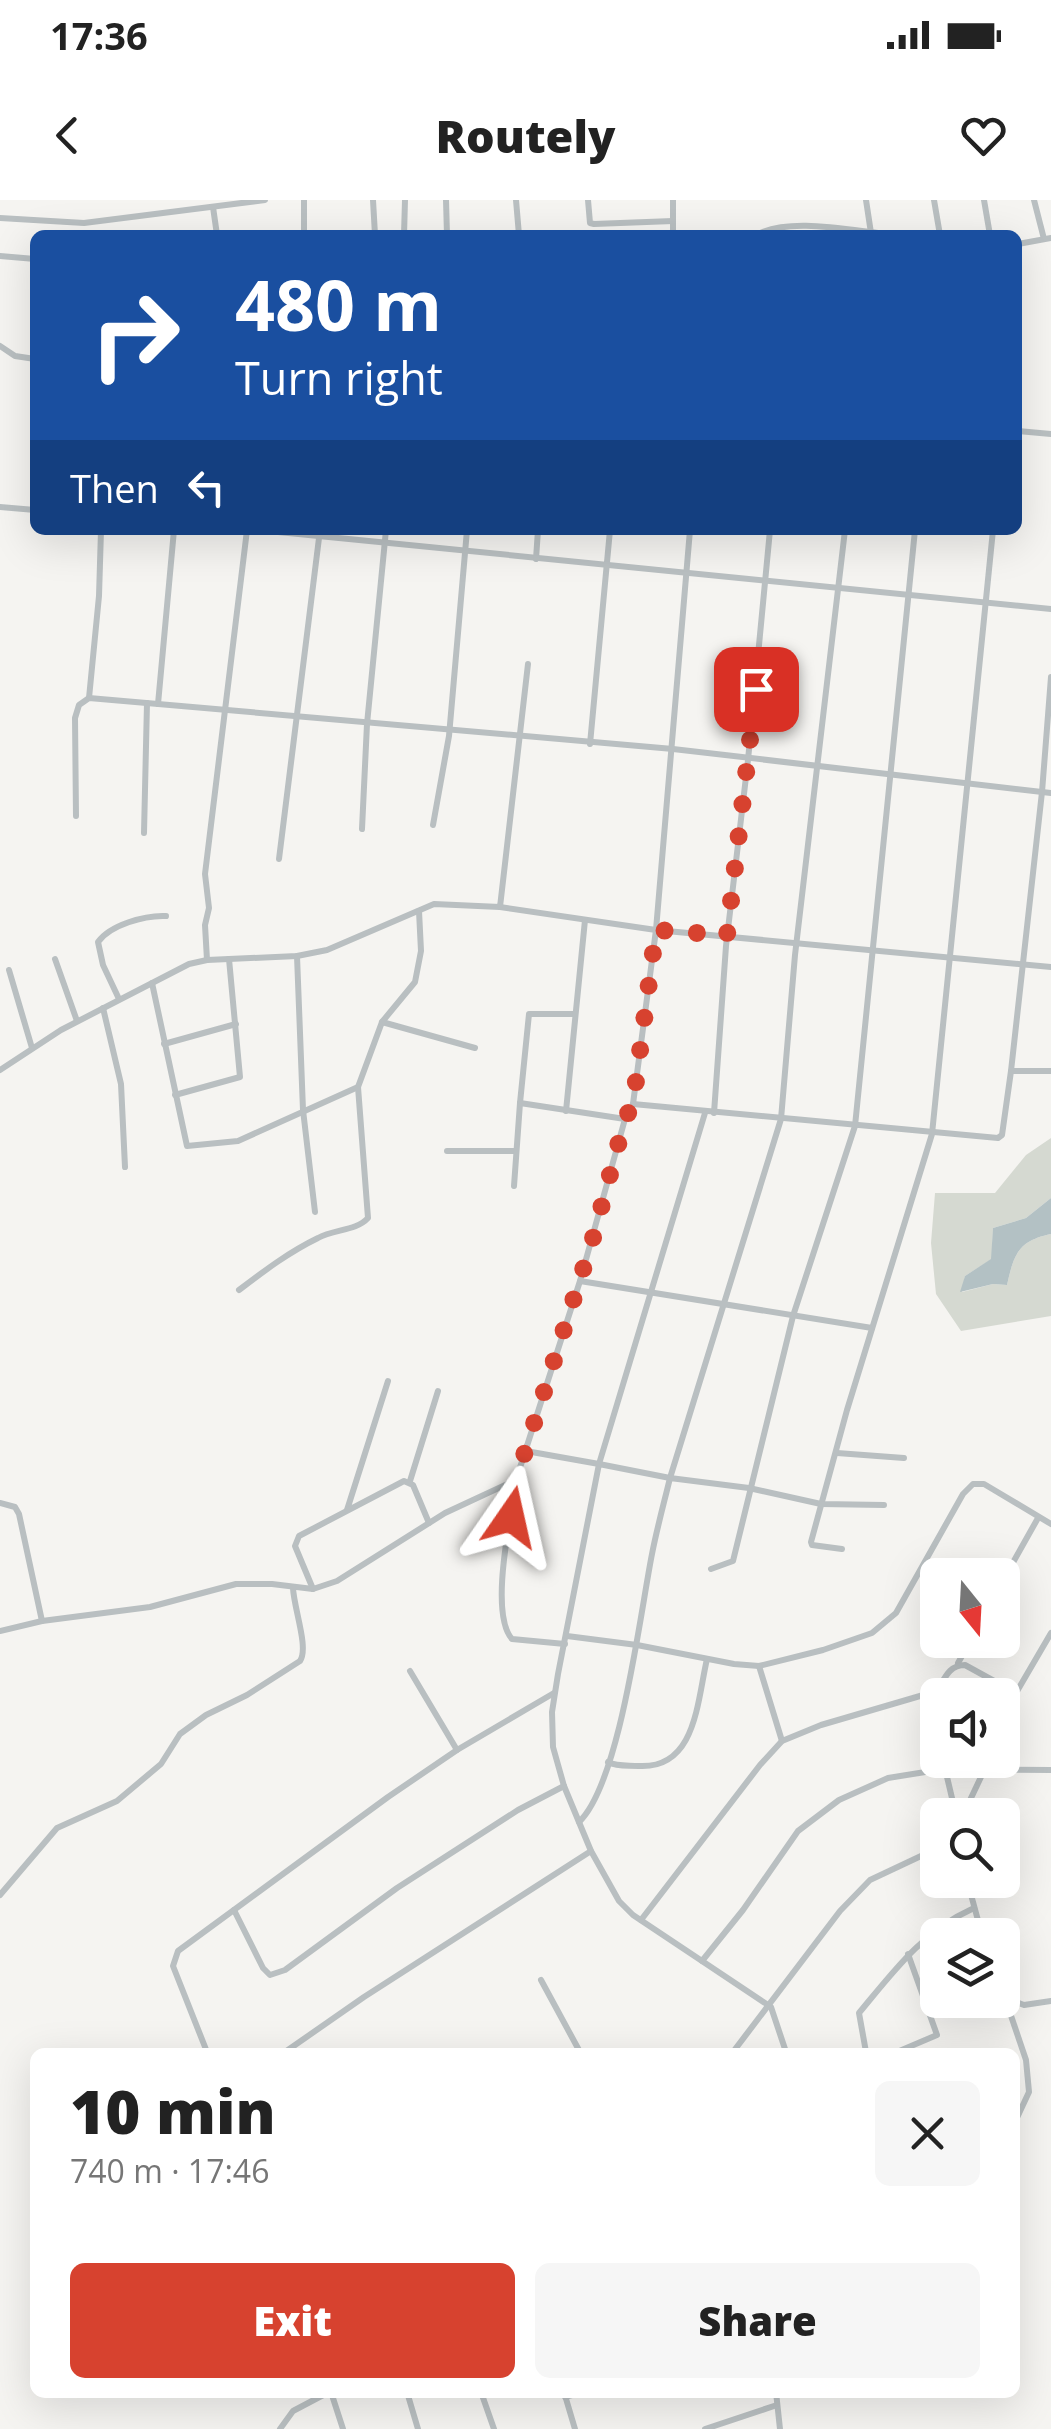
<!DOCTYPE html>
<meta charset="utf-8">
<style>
:root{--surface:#fff;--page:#f6f6f6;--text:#222;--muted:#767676;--accent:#d7422f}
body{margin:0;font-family:"Open Sans",sans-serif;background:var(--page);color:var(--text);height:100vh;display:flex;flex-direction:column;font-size:38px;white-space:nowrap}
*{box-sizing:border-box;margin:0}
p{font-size:32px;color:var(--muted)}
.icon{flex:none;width:55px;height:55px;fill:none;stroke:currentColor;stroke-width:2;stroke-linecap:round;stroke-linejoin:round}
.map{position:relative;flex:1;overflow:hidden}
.sheet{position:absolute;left:30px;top:1848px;width:990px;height:350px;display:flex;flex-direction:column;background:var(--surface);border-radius:15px;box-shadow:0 10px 40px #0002}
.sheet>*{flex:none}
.guide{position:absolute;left:30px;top:30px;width:992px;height:305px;border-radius:15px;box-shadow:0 10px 40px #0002;background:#1a4fa0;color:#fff;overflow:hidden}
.needle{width:65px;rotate:162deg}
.fabs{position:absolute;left:920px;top:1358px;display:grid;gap:20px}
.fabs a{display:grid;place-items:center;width:100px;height:100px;border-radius:15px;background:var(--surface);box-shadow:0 10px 40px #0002;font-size:50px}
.pin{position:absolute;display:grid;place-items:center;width:85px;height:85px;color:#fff;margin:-42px;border-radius:20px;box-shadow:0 5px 15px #0006}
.me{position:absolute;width:110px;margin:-55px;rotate:11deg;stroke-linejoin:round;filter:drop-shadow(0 0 8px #0008)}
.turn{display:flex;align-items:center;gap:35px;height:210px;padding:0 40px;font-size:45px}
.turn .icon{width:130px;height:130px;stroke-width:2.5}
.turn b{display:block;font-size:70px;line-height:85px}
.then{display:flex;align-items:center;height:95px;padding:0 40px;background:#0003;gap:20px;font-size:38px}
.round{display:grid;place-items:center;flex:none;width:105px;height:105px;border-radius:15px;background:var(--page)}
.head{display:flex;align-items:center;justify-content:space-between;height:170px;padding:0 40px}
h1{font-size:60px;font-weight:800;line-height:75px}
.button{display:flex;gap:20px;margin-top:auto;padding:20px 40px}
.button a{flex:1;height:115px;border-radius:15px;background:var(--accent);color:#fff;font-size:40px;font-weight:800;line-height:115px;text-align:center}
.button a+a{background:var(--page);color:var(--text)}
.status{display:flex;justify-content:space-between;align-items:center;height:70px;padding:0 50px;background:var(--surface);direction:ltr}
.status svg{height:28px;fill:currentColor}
header{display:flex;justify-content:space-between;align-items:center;height:130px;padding:0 40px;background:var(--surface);font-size:45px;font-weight:800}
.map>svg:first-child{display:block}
.green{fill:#d5d9d1}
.water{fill:#b3c1c4}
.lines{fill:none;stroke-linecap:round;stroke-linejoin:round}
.minor{stroke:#b9bfc1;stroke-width:6}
.route{stroke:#d7422f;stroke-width:18;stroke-dasharray:0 32.4}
</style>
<div class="status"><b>17:36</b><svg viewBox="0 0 49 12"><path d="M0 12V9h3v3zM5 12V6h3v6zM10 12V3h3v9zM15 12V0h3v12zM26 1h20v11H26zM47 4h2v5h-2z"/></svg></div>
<header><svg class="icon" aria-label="back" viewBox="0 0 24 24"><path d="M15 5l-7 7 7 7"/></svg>Routely<svg class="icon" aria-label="heart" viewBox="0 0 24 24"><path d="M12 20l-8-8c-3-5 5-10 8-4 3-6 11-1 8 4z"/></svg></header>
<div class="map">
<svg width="1051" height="2229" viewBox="0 0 1051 2229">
<rect width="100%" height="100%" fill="#f5f4f1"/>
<path class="green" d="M1051,938V998L1026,1018L993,1028L992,1059L965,1076L962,1092L993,1084L1007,1085C1014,1054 1018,1041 1051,1034V1116L961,1131L936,1094L931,1043L935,993H995L1026,955Z"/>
<path class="water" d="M1051,998V1034C1018,1041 1014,1054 1007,1085L993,1084L960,1092L965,1076L991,1059L993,1028L1026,1018Z"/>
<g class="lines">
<g class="minor">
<polyline points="373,0 375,35"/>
<polyline points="446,0 447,35"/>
<polyline points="516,0 519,35"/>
<polyline points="588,0 590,23 594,24 673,21"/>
<polyline points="866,0 871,33"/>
<polyline points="934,0 940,35"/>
<polyline points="984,0 990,35"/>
<polyline points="1034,0 1044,39"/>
<polyline points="213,7 217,35"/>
<polyline points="0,18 84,23 265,0"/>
<polyline points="304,35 304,0"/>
<polyline points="404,35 405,0"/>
<polyline points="673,35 673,0"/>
<path d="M756,35C791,16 856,32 896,35"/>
<polyline points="1018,44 1051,38"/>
<polyline points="0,56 35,59"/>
<polyline points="0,146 15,156 35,159"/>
<polyline points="1018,231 1051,234"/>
<polyline points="0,307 35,310"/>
<polyline points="258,330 1051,409"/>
<polyline points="845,330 795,755 781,919 670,1278 599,1264 558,1474 552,1512 553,1547 564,1586 591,1651 619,1701 633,1715 702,1761 743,1710 798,1631 839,1600 888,1578 944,1569 1051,1570"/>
<polyline points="536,359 538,330"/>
<polyline points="89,498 99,396 101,330"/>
<polyline points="158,504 174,330"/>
<polyline points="590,544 610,330"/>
<polyline points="76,616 75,518 79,505 89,498 673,549 1051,593"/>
<polyline points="433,625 449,536 467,330"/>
<polyline points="362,629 367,524 386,330"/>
<polyline points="144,633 147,503"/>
<polyline points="279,659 320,330"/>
<polyline points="500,707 656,730 1051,767"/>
<polyline points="297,756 303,910 315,1012"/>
<polyline points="55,759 77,821"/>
<polyline points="207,760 205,725 209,708 205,674 247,330"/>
<polyline points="9,770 32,848"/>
<polyline points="152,783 187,946 238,941 358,887"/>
<path d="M119,799L103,765L98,742C110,725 145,715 166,716"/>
<polyline points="103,808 121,884 125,967"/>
<polyline points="382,822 475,848"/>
<polyline points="164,844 236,824"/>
<polyline points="0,870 61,830 189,764 207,760 297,756 327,750 434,704 500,707 528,464"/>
<polyline points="1011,871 1042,592 1051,477"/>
<polyline points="175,895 240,877 229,759"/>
<polyline points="520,903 529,814 574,814"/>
<polyline points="633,904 998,938 1002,935 1011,871 1051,871"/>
<polyline points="566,911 585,720"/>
<polyline points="714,913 726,746 748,560 770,330"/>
<polyline points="447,951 515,951"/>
<polyline points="514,986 520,903 625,919"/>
<polyline points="580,1081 872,1128"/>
<path d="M239,1090C264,1071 289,1052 318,1038C334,1029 356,1031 368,1018L358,887L382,822L415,782L421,751L419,711"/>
<polyline points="526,1251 599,1264 705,913"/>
<polyline points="837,1253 904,1258"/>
<polyline points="410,1281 438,1191"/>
<path d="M516,1281C511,1317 489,1413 512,1439L565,1444"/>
<polyline points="0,1303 15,1307 19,1314 42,1421"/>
<polyline points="347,1310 388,1181"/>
<polyline points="842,1349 812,1345 811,1342 847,1210 932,934 993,330"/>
<polyline points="711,1369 733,1361 793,1116 855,926 915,330"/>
<polyline points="1002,1382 1038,1318"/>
<polyline points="313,1389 295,1346 299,1336 404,1281 413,1285 429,1323"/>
<polyline points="0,1431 42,1421 150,1407 236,1384 272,1384 313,1389 337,1381 445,1313 516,1280 580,1081 625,919 633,904 656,730 690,330"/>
<polyline points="567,1436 637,1445 734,1464 759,1466 823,1450 872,1433 896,1413 963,1294 973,1284 984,1284 1051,1324"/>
<polyline points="958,1463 971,1440"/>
<polyline points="759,1466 782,1541"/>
<polyline points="410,1471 457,1550 554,1493"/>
<polyline points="1002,1526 1016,1493 1051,1433"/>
<polyline points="943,1560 956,1615"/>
<path d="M608,1562C618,1567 628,1565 639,1566C696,1569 697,1502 707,1459"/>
<polyline points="963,1615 989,1560"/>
<path d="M579,1622C620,1583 640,1414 652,1354C657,1328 664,1303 670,1278L749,1288L821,1304L884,1305"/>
<polyline points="967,1680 982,1735"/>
<path d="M0,1695L57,1628L117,1601L161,1564L180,1534L206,1515L247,1495L300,1461C309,1448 294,1409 293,1388"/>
<polyline points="234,1710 263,1768 270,1775 285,1770 397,1688 518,1610 564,1586"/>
<path d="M641,1720L760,1565L782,1541L821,1525L937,1491C945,1478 949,1465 965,1465L1016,1493"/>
<polyline points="702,1761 771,1807 786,1852"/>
<polyline points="541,1780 580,1852"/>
<polyline points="1002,1792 1005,1798 1024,1805 1051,1801"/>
<polyline points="1005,1798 1026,1860 1029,1892 1015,1922"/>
<polyline points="207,1852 173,1766 178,1751 388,1597 457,1550"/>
<polyline points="285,1852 364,1797 591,1651"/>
<polyline points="733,1852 840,1711 870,1680 938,1648"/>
<path d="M866,1852L859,1813C893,1772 923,1731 972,1709"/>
<polyline points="897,1852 937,1835 908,1754"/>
<polyline points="331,2192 343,2229"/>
<polyline points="407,2192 418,2229"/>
<polyline points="481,2192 494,2229"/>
<polyline points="564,2192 575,2229"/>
<polyline points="776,2192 780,2229"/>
<polyline points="565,2197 582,2192"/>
<polyline points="280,2229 293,2211 329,2192"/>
<polyline points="705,2229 777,2205"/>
</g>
</g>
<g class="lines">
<polyline class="route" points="511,1317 516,1280 593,1038 625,919 633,904 656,730 727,735 756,489"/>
</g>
</svg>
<div class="fabs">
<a><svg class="needle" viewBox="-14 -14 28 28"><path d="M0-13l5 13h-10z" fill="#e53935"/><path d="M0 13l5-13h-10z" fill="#767676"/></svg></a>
<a><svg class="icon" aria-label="sound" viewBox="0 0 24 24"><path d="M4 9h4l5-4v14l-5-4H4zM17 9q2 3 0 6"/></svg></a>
<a><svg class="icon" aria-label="search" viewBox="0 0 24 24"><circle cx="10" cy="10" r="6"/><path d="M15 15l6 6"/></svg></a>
<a><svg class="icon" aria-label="layers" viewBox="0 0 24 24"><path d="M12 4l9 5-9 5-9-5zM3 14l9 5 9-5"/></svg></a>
</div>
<div class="pin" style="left:756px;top:489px;background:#d93025"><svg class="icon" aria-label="arrive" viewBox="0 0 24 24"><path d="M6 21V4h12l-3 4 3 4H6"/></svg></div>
<svg class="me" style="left:511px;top:1317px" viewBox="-20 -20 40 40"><path d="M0-17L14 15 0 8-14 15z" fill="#d7422f" stroke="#fff" stroke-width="4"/></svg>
<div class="guide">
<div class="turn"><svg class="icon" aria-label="right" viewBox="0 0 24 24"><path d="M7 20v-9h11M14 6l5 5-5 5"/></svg><div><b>480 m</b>Turn right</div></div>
<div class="then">Then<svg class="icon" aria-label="left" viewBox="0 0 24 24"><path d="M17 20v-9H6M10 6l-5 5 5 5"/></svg></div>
</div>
<section class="sheet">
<div class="head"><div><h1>10 min</h1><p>740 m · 17:46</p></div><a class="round"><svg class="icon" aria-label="close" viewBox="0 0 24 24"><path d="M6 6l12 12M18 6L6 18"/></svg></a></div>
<div class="button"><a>Exit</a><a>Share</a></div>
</section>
</div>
